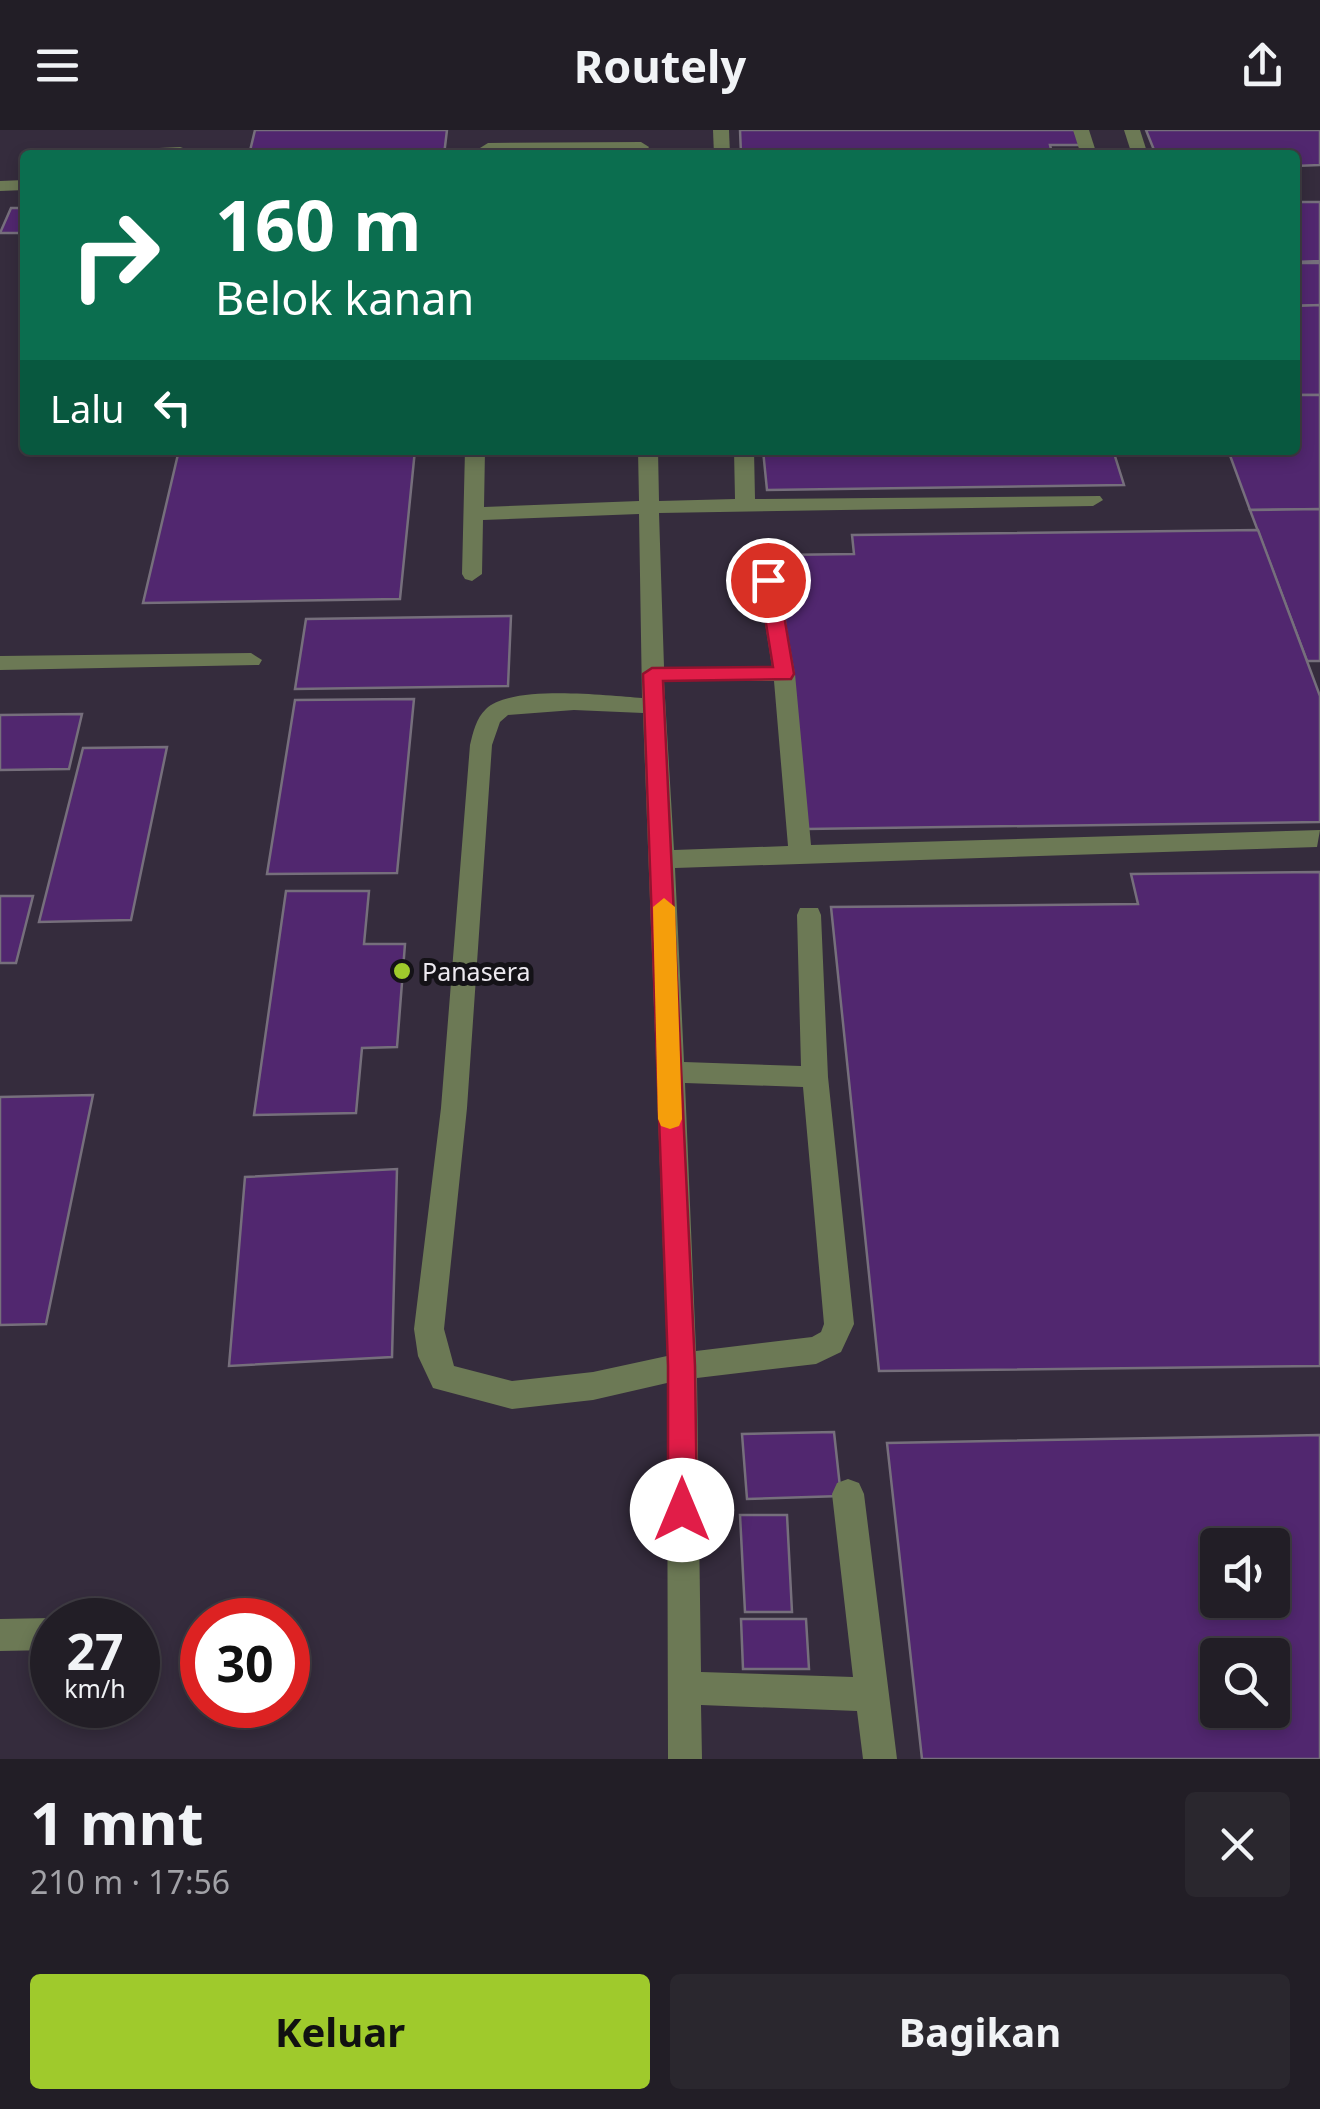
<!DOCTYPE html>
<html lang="id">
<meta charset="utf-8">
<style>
:root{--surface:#221e26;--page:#2a272e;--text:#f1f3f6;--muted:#a2a2a7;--line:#3f3c43;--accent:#9fca2c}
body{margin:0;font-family:"Noto Sans",sans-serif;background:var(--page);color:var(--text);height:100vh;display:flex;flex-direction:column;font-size:38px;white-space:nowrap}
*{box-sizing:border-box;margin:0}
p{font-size:32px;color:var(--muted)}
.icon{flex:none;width:55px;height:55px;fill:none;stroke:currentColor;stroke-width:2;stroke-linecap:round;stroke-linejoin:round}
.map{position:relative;height:1629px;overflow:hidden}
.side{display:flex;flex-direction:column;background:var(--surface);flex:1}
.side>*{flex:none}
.hud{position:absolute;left:20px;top:20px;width:1280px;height:305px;border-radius:10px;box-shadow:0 5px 15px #0003,0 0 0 2px var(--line);background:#0b6e4f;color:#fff;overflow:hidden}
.controls{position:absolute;left:1200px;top:1398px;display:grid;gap:20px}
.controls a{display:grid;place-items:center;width:90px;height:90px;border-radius:10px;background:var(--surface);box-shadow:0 5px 15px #0003,0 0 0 2px var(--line);font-size:50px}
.speed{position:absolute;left:30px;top:1468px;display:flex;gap:20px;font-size:50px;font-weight:700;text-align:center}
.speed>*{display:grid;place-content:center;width:130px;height:130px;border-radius:50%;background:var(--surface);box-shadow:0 5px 15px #0003,0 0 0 2px var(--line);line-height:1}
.speed small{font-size:25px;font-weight:400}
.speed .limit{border:15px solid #d22;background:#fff;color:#111}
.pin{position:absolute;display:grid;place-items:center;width:85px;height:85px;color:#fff;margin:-42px;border:5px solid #fff;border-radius:50%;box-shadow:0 2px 10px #0007}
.me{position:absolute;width:110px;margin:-55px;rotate:0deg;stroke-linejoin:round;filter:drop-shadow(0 0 8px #0008)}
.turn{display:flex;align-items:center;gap:35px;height:210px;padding:0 30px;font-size:45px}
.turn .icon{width:130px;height:130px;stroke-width:2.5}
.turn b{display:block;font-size:70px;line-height:85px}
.then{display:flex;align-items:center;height:95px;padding:0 30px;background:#0003;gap:20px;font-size:38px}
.round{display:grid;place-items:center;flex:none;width:105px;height:105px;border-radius:10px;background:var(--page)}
.overview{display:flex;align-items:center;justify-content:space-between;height:170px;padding:0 30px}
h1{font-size:60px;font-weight:700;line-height:75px}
.cta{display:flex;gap:20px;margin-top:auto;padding:20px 30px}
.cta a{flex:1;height:115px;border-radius:10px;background:var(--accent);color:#111;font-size:40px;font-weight:700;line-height:115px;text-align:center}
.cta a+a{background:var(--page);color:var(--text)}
header{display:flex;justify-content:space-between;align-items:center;height:130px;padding:0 30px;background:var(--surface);font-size:45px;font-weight:700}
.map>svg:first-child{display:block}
.built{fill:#352c3d;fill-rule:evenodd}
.building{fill:#51276f;stroke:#766f7c;stroke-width:2.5;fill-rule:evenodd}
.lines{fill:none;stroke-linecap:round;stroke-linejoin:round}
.minor{fill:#6c7955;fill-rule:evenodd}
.route{fill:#e11d48;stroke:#92132f;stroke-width:2.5}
.slow{fill:#f59e0b}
.poi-dot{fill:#9fca2c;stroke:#141217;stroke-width:4}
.labels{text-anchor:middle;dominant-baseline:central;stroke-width:10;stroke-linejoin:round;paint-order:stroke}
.poi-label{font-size:25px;fill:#ede9f0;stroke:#141217;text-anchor:start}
</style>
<header><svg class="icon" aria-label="menu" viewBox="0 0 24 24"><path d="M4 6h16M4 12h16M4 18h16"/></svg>Routely<svg class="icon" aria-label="share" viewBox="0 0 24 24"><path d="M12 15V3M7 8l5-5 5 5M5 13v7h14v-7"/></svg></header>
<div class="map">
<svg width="1320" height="1629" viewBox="0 0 1320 1629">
<rect width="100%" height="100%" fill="#2d2833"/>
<path class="built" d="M0,0H1320V1629H0ZM25,25H1295V320H25ZM1218,1415H1272V1470H1218ZM52,1490H138V1575H52ZM202,1490H288V1575H202ZM1218,1525H1272V1580H1218Z"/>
<g class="building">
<polygon points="255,0 447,0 444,25 249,25"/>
<polygon points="740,0 1075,0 1080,15 1050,15 1052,23 741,24"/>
<polygon points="1146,0 1320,0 1320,35 1295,36 1295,25 1156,25"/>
<polygon points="1295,72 1320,72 1320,131 1295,132"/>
<polygon points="11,78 25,78 25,103 0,103"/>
<polygon points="1295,133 1320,133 1320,175 1295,176"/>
<polygon points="1320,175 1320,265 1295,265 1295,176"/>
<polygon points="1295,265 1320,265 1320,379 1250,380 1228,320 1295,320"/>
<polygon points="179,320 415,320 400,469 143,473"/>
<polygon points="763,320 1113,320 1124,355 767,360"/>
<polygon points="1320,379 1320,531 1307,531 1250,380"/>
<polygon points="1258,400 1320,566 1320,692 807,699 778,425 854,424 852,405"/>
<polygon points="511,486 508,556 295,559 306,489"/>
<polygon points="414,569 397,743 267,744 295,570"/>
<polygon points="82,584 69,639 0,640 0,585"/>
<polygon points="167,617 131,790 39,792 83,618"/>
<polygon points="1320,742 1320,1236 879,1241 831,777 1138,774 1131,744"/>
<polygon points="286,761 369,761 364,814 405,814 397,917 362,918 356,983 254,985"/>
<polygon points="0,766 33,766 16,833 0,833"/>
<polygon points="93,965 46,1194 0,1195 0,967"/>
<polygon points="397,1039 392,1227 229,1236 245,1047"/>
<polygon points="834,1302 841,1366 747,1369 742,1304"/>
<path d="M1320,1305V1629H922L887,1313ZM1218,1415H1272V1470H1218ZM1218,1525H1272V1580H1218Z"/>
<polygon points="740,1385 787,1385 792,1482 745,1482"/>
<polygon points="741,1489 806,1489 809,1539 743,1539"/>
</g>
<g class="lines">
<g class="minor">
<polygon points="713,0 729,0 730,25 714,25"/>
<polygon points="1073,0 1089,0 1097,25 1081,25"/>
<polygon points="1124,0 1140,0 1148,25 1132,25"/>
<polygon points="641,12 649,17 647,20 488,23 480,18 488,13"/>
<polygon points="180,17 186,19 186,25 109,25 117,20"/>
<polygon points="25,50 25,60 0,61 0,51"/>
<path d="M465,320H485L484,377L639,371L638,320H658L659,371L735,369L734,320H754L755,369L1100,366L1103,370L1093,376L659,383L664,537H772L753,418L763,411L773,418L795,544L811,715L1320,700L1317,717L675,738L684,932L801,936L797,785L800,778H818L821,785L828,947L854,1194L841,1222L816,1234L697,1248L701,1542L853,1547L832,1364L837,1353L848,1349L859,1353L864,1364L897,1629H863L857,1581L701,1575L702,1629H668L667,1253L593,1270L512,1279L433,1258L418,1226L414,1199L441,978L470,615C473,603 476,588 486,579C512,554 607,566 642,568L639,384L483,390L482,444L472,451L465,449L462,444ZM664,551H774L788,716L674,720ZM574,580L643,583L667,1226L593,1242L512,1251L454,1236L444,1199L467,978L492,615L500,592L508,585ZM685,953L803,957L824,1194L821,1202L812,1207L696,1221Z"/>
<polygon points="251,523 262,530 259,535 0,540 0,526"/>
<polygon points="52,1488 58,1490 52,1490 52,1520 0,1521 0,1489"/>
</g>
</g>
<polygon class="route" points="768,443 778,450 794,544 791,549 663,551 695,1236 697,1380 692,1389 682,1393 672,1389 668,1380 668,1236 643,544 652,538 773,537 759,450"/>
<polygon class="slow" points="664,768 675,777 682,989 679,996 670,999 661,996 658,989 653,777"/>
<circle class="poi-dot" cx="402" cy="841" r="10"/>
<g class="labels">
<g class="poi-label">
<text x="422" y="841">Panasera</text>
</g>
</g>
</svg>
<div class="controls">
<a><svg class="icon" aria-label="sound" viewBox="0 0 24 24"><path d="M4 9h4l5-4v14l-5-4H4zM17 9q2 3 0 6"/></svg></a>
<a><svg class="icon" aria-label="search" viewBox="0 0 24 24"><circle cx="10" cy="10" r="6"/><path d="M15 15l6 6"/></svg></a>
</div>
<div class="speed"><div>27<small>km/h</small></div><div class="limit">30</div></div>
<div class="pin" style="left:768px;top:450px;background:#d93025"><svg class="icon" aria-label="arrive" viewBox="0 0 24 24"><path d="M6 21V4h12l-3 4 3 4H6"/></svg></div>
<svg class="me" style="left:682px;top:1380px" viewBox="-20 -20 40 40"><circle r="19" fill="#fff"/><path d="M0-13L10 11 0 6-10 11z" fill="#e11d48"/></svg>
<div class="hud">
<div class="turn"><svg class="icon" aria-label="right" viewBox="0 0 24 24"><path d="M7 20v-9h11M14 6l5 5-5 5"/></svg><div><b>160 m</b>Belok kanan</div></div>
<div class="then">Lalu<svg class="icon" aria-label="left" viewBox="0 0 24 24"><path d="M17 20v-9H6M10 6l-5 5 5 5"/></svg></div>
</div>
</div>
<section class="side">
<div class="overview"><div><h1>1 mnt</h1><p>210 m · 17:56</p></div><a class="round"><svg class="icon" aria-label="close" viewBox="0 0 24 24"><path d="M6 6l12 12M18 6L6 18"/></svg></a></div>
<div class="cta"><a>Keluar</a><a>Bagikan</a></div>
</section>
